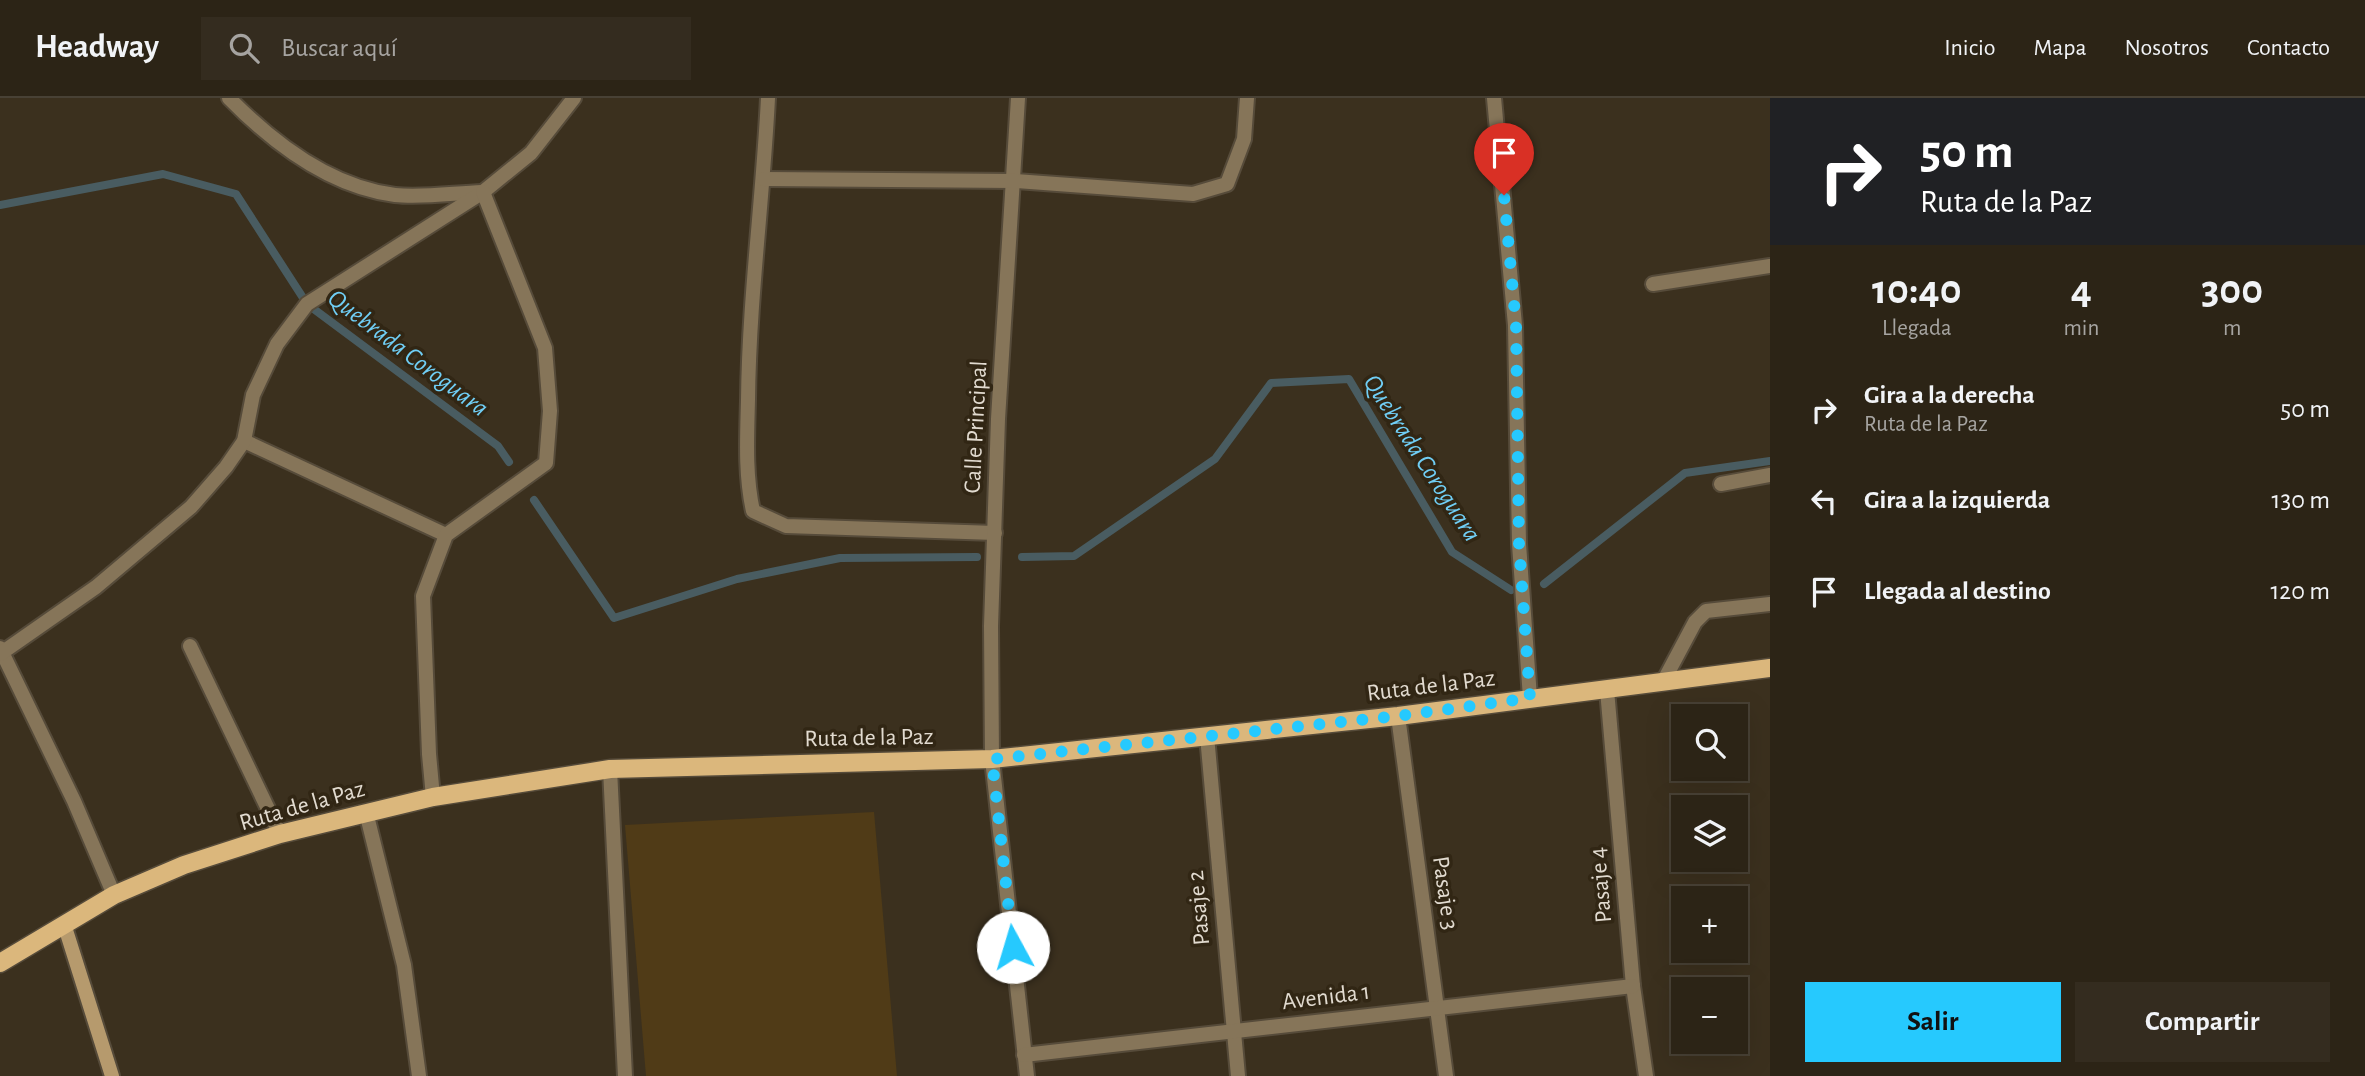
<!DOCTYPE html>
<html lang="es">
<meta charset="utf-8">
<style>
:root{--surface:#2c2416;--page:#342c1f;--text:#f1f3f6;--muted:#a6a4a1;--line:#484135;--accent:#26c9fe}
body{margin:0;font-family:"Alegreya Sans",sans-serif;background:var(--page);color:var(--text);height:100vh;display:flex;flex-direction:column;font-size:26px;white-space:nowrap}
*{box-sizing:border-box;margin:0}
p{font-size:23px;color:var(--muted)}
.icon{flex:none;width:38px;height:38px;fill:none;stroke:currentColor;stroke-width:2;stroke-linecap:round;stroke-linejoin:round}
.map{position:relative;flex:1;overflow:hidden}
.side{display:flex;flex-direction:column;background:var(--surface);width:595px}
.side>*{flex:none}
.top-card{background:#202124;color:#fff;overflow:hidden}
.buttons{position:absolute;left:1671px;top:606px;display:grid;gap:14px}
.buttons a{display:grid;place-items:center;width:77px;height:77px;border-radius:0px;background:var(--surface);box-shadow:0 7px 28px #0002,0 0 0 2px var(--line);font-size:35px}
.pin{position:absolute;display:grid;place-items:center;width:60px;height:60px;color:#fff;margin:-72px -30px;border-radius:50% 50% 50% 0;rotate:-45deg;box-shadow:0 0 7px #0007}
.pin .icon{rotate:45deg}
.me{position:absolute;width:77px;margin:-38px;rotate:354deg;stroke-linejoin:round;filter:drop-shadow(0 0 5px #0008)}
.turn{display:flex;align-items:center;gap:24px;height:147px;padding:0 35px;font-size:32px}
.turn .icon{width:91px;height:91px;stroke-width:2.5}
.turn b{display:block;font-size:49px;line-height:60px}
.eta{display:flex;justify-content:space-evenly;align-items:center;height:119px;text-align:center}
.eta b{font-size:42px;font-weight:600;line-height:49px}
.action{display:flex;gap:14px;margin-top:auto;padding:14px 35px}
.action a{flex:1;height:80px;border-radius:0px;background:var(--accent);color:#111;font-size:28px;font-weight:600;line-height:80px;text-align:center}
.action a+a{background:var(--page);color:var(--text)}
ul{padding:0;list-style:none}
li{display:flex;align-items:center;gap:21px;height:91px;padding:0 35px}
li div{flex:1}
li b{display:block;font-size:26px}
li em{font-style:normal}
header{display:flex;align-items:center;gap:42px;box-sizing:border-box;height:98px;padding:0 35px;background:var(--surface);border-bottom:2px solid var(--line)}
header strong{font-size:33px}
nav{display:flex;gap:38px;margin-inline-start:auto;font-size:24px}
.search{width:490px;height:63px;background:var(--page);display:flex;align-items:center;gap:18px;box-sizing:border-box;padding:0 24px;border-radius:0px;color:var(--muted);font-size:26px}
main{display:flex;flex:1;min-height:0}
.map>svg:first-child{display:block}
.green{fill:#503b17}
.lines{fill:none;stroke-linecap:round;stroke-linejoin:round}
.stream{stroke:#495c61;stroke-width:8}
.lane-casing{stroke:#564b3a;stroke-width:18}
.street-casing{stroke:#564b3a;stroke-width:18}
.secondary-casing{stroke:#564b3a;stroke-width:18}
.primary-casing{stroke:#564b3a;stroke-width:21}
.lane{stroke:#867559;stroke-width:14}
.street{stroke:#867559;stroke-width:14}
.secondary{stroke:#b69a6d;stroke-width:14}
.primary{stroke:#dbb77c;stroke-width:18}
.route{stroke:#26c9fe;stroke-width:12;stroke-dasharray:0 21.6}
.labels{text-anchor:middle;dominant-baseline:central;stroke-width:7;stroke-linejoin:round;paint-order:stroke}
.street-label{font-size:24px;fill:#e2dbd0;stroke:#312614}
.water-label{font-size:26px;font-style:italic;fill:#70cef5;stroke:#312614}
</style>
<header>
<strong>Headway</strong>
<div class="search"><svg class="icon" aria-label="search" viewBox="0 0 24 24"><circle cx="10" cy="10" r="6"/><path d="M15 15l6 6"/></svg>Buscar aquí</div>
<nav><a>Inicio</a><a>Mapa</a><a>Nosotros</a><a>Contacto</a></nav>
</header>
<main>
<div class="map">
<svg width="1770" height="978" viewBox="0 0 1770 978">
<rect width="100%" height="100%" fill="#3b301e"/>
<polygon class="green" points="874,714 897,978 646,978 625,727"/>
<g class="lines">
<g class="stream">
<polyline points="0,107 163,76 236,96 307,206 498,348 509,364"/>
<polyline points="534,402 614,520 737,481 840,460 977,459"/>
<polyline points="1022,459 1074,458 1215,361 1271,285 1349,281 1452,454 1511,492"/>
<polyline points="1544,486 1685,375 1770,363"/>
</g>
<defs>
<g id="lane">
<polyline points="190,548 280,736"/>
<polyline points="1663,584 1695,524 1706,513 1770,506"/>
<polyline points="610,671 625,978"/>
</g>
<g id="street">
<path d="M229,0C274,46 330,89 395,97C422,100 454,95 482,94"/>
<path d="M768,0C763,101 749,201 748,302C747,340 745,377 753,413L786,428L995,435"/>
<polyline points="1018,0 998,321 991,528 992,661 1027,978"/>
<polyline points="1494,0 1515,227 1519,446 1530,600"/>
<polyline points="764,81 1015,83 1193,96 1227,86 1244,41 1247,0"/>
<polyline points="1653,186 1770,168"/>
<polyline points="244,343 446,437"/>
<polyline points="1721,386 1770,377"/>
<polyline points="0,550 74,703 114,797"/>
<polyline points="0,556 96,489 191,409 226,369 244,343 253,297 277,246 307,206 483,94 531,55 574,0"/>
<polyline points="1607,592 1633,888 1646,978"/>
<polyline points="1398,618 1446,978"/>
<polyline points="1207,638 1238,978"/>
<polyline points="433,699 429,656 423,498 446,437 546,365 550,313 545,250 483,94"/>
<polyline points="366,714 404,867 419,978"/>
<polyline points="1024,957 1633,888"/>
</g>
<polyline id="secondary" points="65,829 112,978"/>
<polyline id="primary" points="0,865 114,797 184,767 280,736 433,699 610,671 992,661 1398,618 1770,570"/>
</defs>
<use href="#lane" class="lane-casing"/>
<use href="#street" class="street-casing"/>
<use href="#secondary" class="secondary-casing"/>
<use href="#primary" class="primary-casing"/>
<use href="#lane" class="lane"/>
<use href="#street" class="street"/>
<use href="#secondary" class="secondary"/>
<use href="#primary" class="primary"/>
</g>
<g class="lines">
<polyline class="route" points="1013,849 992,661 1398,618 1530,600 1519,446 1516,227 1504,97"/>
</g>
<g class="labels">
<g class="street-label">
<text transform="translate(976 329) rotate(-87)">Calle Principal</text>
<text transform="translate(1431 588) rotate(-7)">Ruta de la Paz</text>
<text transform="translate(869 640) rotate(-1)">Ruta de la Paz</text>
<text transform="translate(302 708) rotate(-16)">Ruta de la Paz</text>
<text transform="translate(1601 787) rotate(-95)">Pasaje 4</text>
<text transform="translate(1445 795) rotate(82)">Pasaje 3</text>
<text transform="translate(1199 810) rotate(-95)">Pasaje 2</text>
<text transform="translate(1326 899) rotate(-7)">Avenida 1</text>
</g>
<g class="water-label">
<text transform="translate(408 255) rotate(37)">Quebrada Coroguara</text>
<text transform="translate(1422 360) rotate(57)">Quebrada Coroguara</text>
</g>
</g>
</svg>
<div class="buttons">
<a><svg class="icon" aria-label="search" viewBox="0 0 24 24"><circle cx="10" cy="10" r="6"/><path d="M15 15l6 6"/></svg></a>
<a><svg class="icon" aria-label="layers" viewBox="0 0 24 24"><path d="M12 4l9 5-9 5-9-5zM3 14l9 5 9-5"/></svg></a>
<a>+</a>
<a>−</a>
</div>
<div class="pin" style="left:1504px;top:97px;background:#d93025"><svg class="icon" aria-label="arrive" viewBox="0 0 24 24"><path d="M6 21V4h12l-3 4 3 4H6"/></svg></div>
<svg class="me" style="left:1013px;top:849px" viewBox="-20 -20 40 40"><circle r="19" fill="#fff"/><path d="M0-13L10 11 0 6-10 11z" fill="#26c9fe"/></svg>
</div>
<section class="side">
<div class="top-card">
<div class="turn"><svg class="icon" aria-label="right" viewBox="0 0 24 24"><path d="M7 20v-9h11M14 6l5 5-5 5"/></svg><div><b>50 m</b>Ruta de la Paz</div></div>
</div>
<div class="eta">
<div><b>10:40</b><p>Llegada</p></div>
<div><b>4</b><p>min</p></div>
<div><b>300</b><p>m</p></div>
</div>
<ul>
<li><svg class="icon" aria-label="right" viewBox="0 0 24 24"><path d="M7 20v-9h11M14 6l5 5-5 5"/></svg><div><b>Gira a la derecha</b><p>Ruta de la Paz</p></div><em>50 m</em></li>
<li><svg class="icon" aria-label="left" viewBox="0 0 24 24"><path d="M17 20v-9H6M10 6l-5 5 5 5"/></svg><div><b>Gira a la izquierda</b></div><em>130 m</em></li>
<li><svg class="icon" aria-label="arrive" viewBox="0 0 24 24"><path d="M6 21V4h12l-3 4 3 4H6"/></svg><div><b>Llegada al destino</b></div><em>120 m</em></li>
</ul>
<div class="action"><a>Salir</a><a>Compartir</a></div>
</section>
</main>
